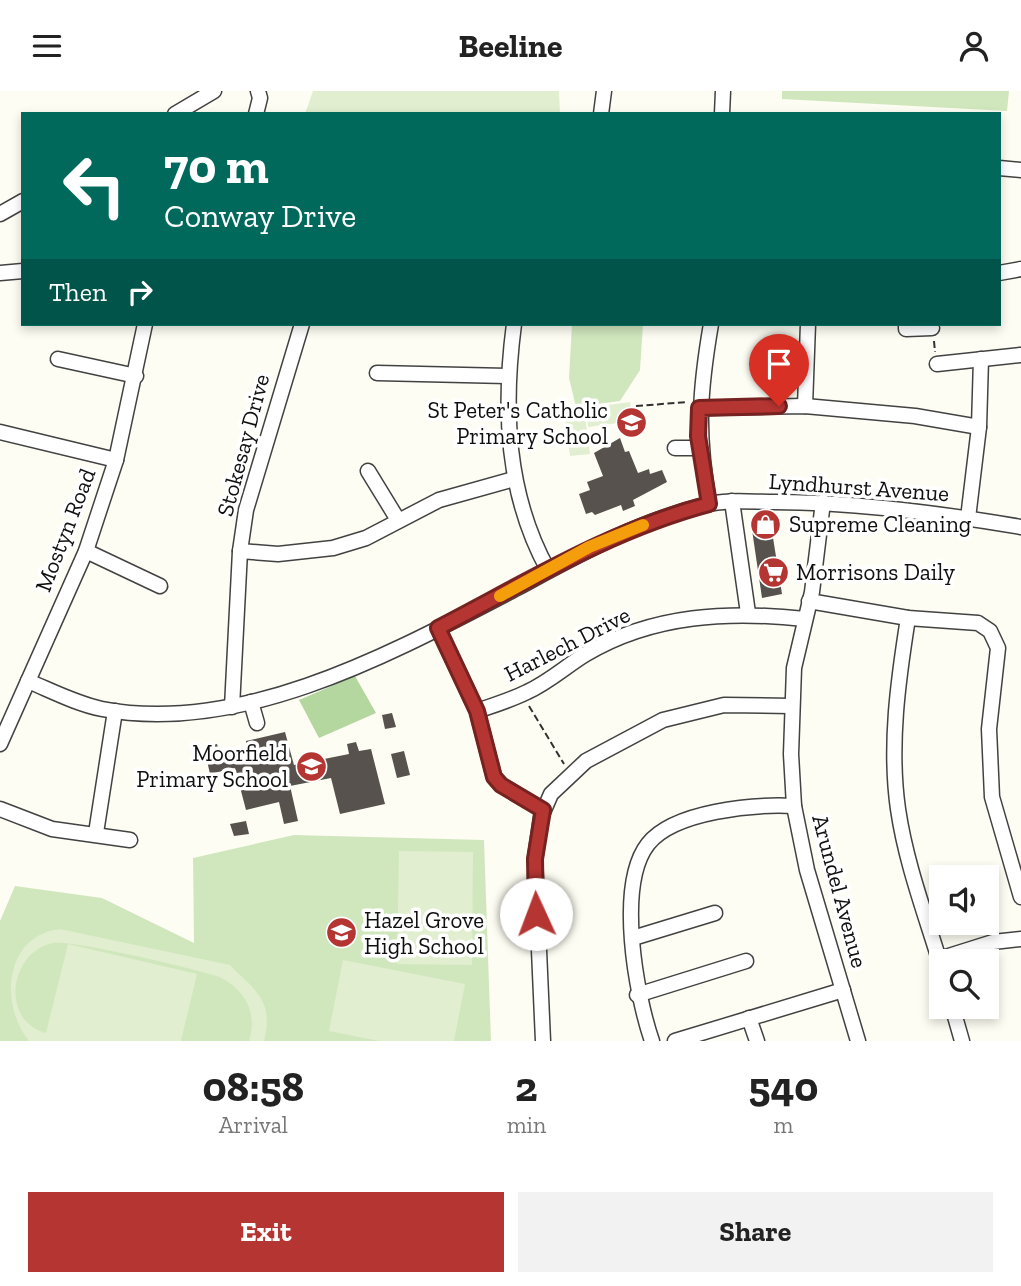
<!DOCTYPE html>
<style>
:root{--surface:#fff;--page:#f2f2f2;--text:#222;--muted:#767676;--accent:#b53532}
body{margin:0;font-family:"Zilla Slab",serif;background:var(--page);color:var(--text);height:100vh;display:flex;flex-direction:column;font-size:26px;white-space:nowrap}
*{box-sizing:border-box;margin:0}
p{font-size:23px;color:var(--muted)}
.icon{flex:none;width:38px;height:38px;fill:none;stroke:currentColor;stroke-width:2;stroke-linecap:round;stroke-linejoin:round}
.map{position:relative;height:950px;overflow:hidden}
.drawer{display:flex;flex-direction:column;background:var(--surface);flex:1}
.drawer>*{flex:none}
.hud{position:absolute;left:21px;top:21px;width:980px;height:214px;border-radius:0px;box-shadow:0 4px 10px #0003;background:#00695c;color:#fff;overflow:hidden}
.buttons{position:absolute;left:929px;top:774px;display:grid;gap:14px}
.buttons a{display:grid;place-items:center;width:70px;height:70px;border-radius:0px;background:var(--surface);box-shadow:0 4px 10px #0003;font-size:35px}
.pin{position:absolute;display:grid;place-items:center;width:60px;height:60px;color:#fff;margin:-72px -30px;border-radius:50% 50% 50% 0;rotate:-45deg;box-shadow:0 0 7px #0007}
.pin .icon{rotate:45deg}
.me{position:absolute;width:77px;margin:-38px;rotate:358deg;stroke-linejoin:round;filter:drop-shadow(0 0 5px #0008)}
.turn{display:flex;align-items:center;gap:24px;height:147px;padding:0 28px;font-size:32px}
.turn .icon{width:91px;height:91px;stroke-width:2.5}
.turn b{display:block;font-size:49px;line-height:60px}
.then{display:flex;align-items:center;height:66px;padding:0 28px;background:#0003;gap:14px;font-size:26px}
.eta{display:flex;justify-content:space-evenly;align-items:center;height:119px;text-align:center}
.eta b{font-size:42px;font-weight:800;line-height:49px}
.button{display:flex;gap:14px;margin-top:auto;padding:14px 28px}
.button a{flex:1;height:80px;border-radius:0px;background:var(--accent);color:#fff;font-size:28px;font-weight:800;line-height:80px;text-align:center}
.button a+a{background:var(--page);color:var(--text)}
header{display:flex;justify-content:space-between;align-items:center;height:91px;padding:0 28px;background:var(--surface);font-size:32px;font-weight:800}
.map>svg:first-child{display:block}
.green{fill:#d0e7be}
.forest{fill:#b4d69f}
.pitch{fill:#e1eecf}
.building{fill:#57524d}
.lines{fill:none;stroke-linecap:round;stroke-linejoin:round}
.minor-casing{stroke:#424242;stroke-width:17}
.path{stroke:#313131;stroke-width:2;stroke-dasharray:7 3.5;stroke-linecap:butt}
.minor{stroke:#fff;stroke-width:14}
.route-casing{stroke:#762220;stroke-width:18}
.route{stroke:#b53532;stroke-width:12}
.slow{stroke:#f59e0b;stroke-width:12}
.labels{text-anchor:middle;dominant-baseline:central;stroke-width:7;stroke-linejoin:round;paint-order:stroke}
.poi-label{font-size:23px;fill:#0f0f0f;stroke:#fff;text-anchor:start}
.street-label{font-size:23px;fill:#0f0f0f;stroke:#fff}
</style>
<header><svg class="icon" aria-label="menu" viewBox="0 0 24 24"><path d="M4 6h16M4 12h16M4 18h16"/></svg>Beeline<svg class="icon" aria-label="person" viewBox="0 0 24 24"><circle cx="12" cy="8" r="4"/><path d="M4 21q1-7 8-7t8 7"/></svg></header>
<div class="map">
<svg width="1021" height="950" viewBox="0 0 1021 950">
<rect width="100%" height="100%" fill="#fefdf3"/>
<g class="green">
<polygon points="782,0 1009,0 1007,20 782,8"/>
<polygon points="572,233 643,233 640,279 620,310 576,316 569,287"/>
<polygon points="294,744 484,749 491,950 0,950 0,830 15,795 102,807 194,852 193,767"/>
</g>
<polygon class="forest" points="355,585 376,622 319,647 299,609"/>
<g class="pitch">
<polygon points="313,0 559,0 560,23 305,23"/>
<polygon points="630,311 633,330 588,336 586,317"/>
<polygon points="584,317 590,363 570,365 564,319"/>
<polygon points="399,760 473,761 472,874 397,873"/>
<path d="M60,838L230,874C253,898 275,909 264,950H249C258,922 245,899 220,886C197,878 70,848 53,852C9,861 0,930 46,942L68,853L197,883L181,950H29C0,915 3,845 60,838Z"/>
<polygon points="343,869 465,893 454,950 379,950 329,940"/>
</g>
<g class="building">
<polygon points="620,347 625,361 629,360 638,382 649,378 650,383 662,379 667,391 633,409 635,415 623,420 621,414 595,424 592,421 586,423 579,403 590,399 587,391 603,385 594,362"/>
<polygon points="770,428 782,503 762,507 751,432"/>
<polygon points="392,622 396,636 385,638 382,624"/>
<polygon points="285,641 294,674 349,663 347,653 356,651 359,660 371,658 385,713 340,723 331,687 290,695 298,730 284,733 279,711 246,719 235,677 210,683 204,656 217,653 220,663 247,658 246,650"/>
<polygon points="404,660 410,684 397,687 391,663"/>
<polygon points="246,730 249,743 234,745 230,733"/>
</g>
<g class="lines">
<defs>
<g id="minor">
<polyline points="175,23 214,0"/>
<polyline points="256,23 260,7 258,0"/>
<polyline points="601,23 604,0"/>
<polyline points="722,23 723,0"/>
<polyline points="999,77 1021,79"/>
<polyline points="0,123 23,110"/>
<polyline points="0,182 23,180"/>
<polyline points="999,182 1021,178"/>
<path d="M514,233C503,317 506,403 548,479"/>
<polyline points="906,233 906,238 932,237"/>
<polyline points="58,268 136,285"/>
<polyline points="937,273 1020,264"/>
<polyline points="377,282 507,285"/>
<polyline points="805,315 808,233"/>
<polyline points="699,317 805,315 915,325 979,336"/>
<polyline points="0,341 116,369"/>
<polyline points="675,357 700,357"/>
<polyline points="368,380 398,429"/>
<polyline points="732,410 748,522"/>
<polyline points="823,411 812,501 794,577 791,663 794,715 807,779 858,950"/>
<path d="M709,413C697,342 699,303 711,233"/>
<polyline points="968,427 979,336 981,268"/>
<polyline points="86,460 160,495"/>
<polyline points="240,460 278,463 333,457 366,447 439,409 514,388"/>
<polyline points="809,510 908,527 978,532 990,540 998,557 989,638 992,706 1021,806"/>
<path d="M908,527C898,590 889,655 898,718C906,773 926,825 942,878"/>
<polyline points="438,537 477,620 494,686 501,694 543,719"/>
<path d="M28,590C52,600 77,613 102,618C243,645 396,560 517,497C578,464 636,431 705,414C727,408 751,411 774,411C856,411 939,422 1021,436"/>
<polyline points="251,611 257,632"/>
<polyline points="232,616 240,460 246,419 302,233"/>
<path d="M477,620C494,614 511,609 527,601C549,591 566,575 586,563C653,523 730,520 805,528"/>
<polyline points="0,653 86,460 116,369 145,233"/>
<polyline points="0,718 52,738 130,749"/>
<polyline points="96,742 115,620"/>
<polyline points="633,847 715,822"/>
<polyline points="939,868 993,851 1021,848"/>
<polyline points="637,904 746,870"/>
<polyline points="952,915 962,950"/>
<polyline points="749,927 757,950"/>
<polyline points="543,950 535,768 541,726 551,703 586,670 663,629 724,614 791,615"/>
<path d="M652,950C636,904 616,794 648,753C674,720 754,713 794,715"/>
<polyline points="675,950 843,899"/>
</g>
</defs>
<use href="#minor" class="minor-casing"/>
<g class="path">
<polyline points="934,250 935,261"/>
<polyline points="636,315 688,311"/>
<polyline points="529,615 564,673"/>
</g>
<use href="#minor" class="minor"/>
</g>
<g class="lines">
<defs>
<path id="route" d="M536,823L535,768L543,719L501,694L494,686L477,620L438,537C527,491 611,439 709,413L698,345L699,317L779,315"/>
</defs>
<use href="#route" class="route-casing"/>
<use href="#route" class="route"/>
<polyline class="slow" points="500,505 589,456 643,434"/>
</g>
<defs>
<symbol id="school-disc" viewBox="-11 -11 22 22"><circle r="9.5" fill="#b53532" stroke="#fff"/><path d="M0-5L7-2L0 1L-7-2ZM-4 1L0 2.5L4 1V4Q0 6-4 4Z" fill="#fff"/></symbol>
<symbol id="shop-disc" viewBox="-11 -11 22 22"><circle r="9.5" fill="#b53532" stroke="#fff"/><path d="M-5-2.5h2.3a2.7 3.5 0 0 1 5.4 0H5L5.5 6h-11ZM-1.5-2.5h3a1.5 2.3 0 0 0-3 0Z" fill="#fff"/></symbol>
<symbol id="supermarket-disc" viewBox="-11 -11 22 22"><circle r="9.5" fill="#b53532" stroke="#fff"/><path d="M-6-5.5h2.5l.6 2H6L4.5 2H-2.5L-4.4-4H-6ZM-1.5 3.2a1.3 1.3 0 1 0 .1 0ZM3 3.2a1.3 1.3 0 1 0 .1 0Z" fill="#fff"/></symbol>
</defs>
<g fill-rule="evenodd">
<use href="#school-disc" x="614" y="314" width="35" height="35"/>
<use href="#shop-disc" x="748" y="416" width="35" height="35"/>
<use href="#supermarket-disc" x="756" y="464" width="35" height="35"/>
<use href="#school-disc" x="294" y="658" width="35" height="35"/>
<use href="#school-disc" x="324" y="824" width="35" height="35"/>
</g>
<g class="labels">
<g class="poi-label">
<text x="608" y="319" text-anchor="end">St Peter's Catholic<tspan x="608" dy="26">Primary School</tspan></text>
<text x="789" y="433">Supreme Cleaning</text>
<text x="796" y="481">Morrisons Daily</text>
<text x="288" y="662" text-anchor="end">Moorfield<tspan x="288" dy="26">Primary School</tspan></text>
<text x="364" y="829">Hazel Grove<tspan x="364" dy="26">High School</tspan></text>
</g>
<g class="street-label">
<text transform="translate(243 354) rotate(-75)">Stokesay Drive</text>
<text transform="translate(859 396) rotate(4)">Lyndhurst Avenue</text>
<text transform="translate(65 439) rotate(-69)">Mostyn Road</text>
<text transform="translate(567 553) rotate(-27)">Harlech Drive</text>
<text transform="translate(840 800) rotate(75)">Arundel Avenue</text>
</g>
</g>
</svg>
<div class="buttons">
<a><svg class="icon" aria-label="sound" viewBox="0 0 24 24"><path d="M4 9h4l5-4v14l-5-4H4zM17 9q2 3 0 6"/></svg></a>
<a><svg class="icon" aria-label="search" viewBox="0 0 24 24"><circle cx="10" cy="10" r="6"/><path d="M15 15l6 6"/></svg></a>
</div>
<div class="pin" style="left:779px;top:315px;background:#d93025"><svg class="icon" aria-label="arrive" viewBox="0 0 24 24"><path d="M6 21V4h12l-3 4 3 4H6"/></svg></div>
<svg class="me" style="left:536px;top:823px" viewBox="-20 -20 40 40"><circle r="19" fill="#fff"/><path d="M0-13L10 11 0 6-10 11z" fill="#b53532"/></svg>
<div class="hud">
<div class="turn"><svg class="icon" aria-label="left" viewBox="0 0 24 24"><path d="M17 20v-9H6M10 6l-5 5 5 5"/></svg><div><b>70 m</b>Conway Drive</div></div>
<div class="then">Then<svg class="icon" aria-label="right" viewBox="0 0 24 24"><path d="M7 20v-9h11M14 6l5 5-5 5"/></svg></div>
</div>
</div>
<section class="drawer">
<div class="eta">
<div><b>08:58</b><p>Arrival</p></div>
<div><b>2</b><p>min</p></div>
<div><b>540</b><p>m</p></div>
</div>
<div class="button"><a>Exit</a><a>Share</a></div>
</section>
